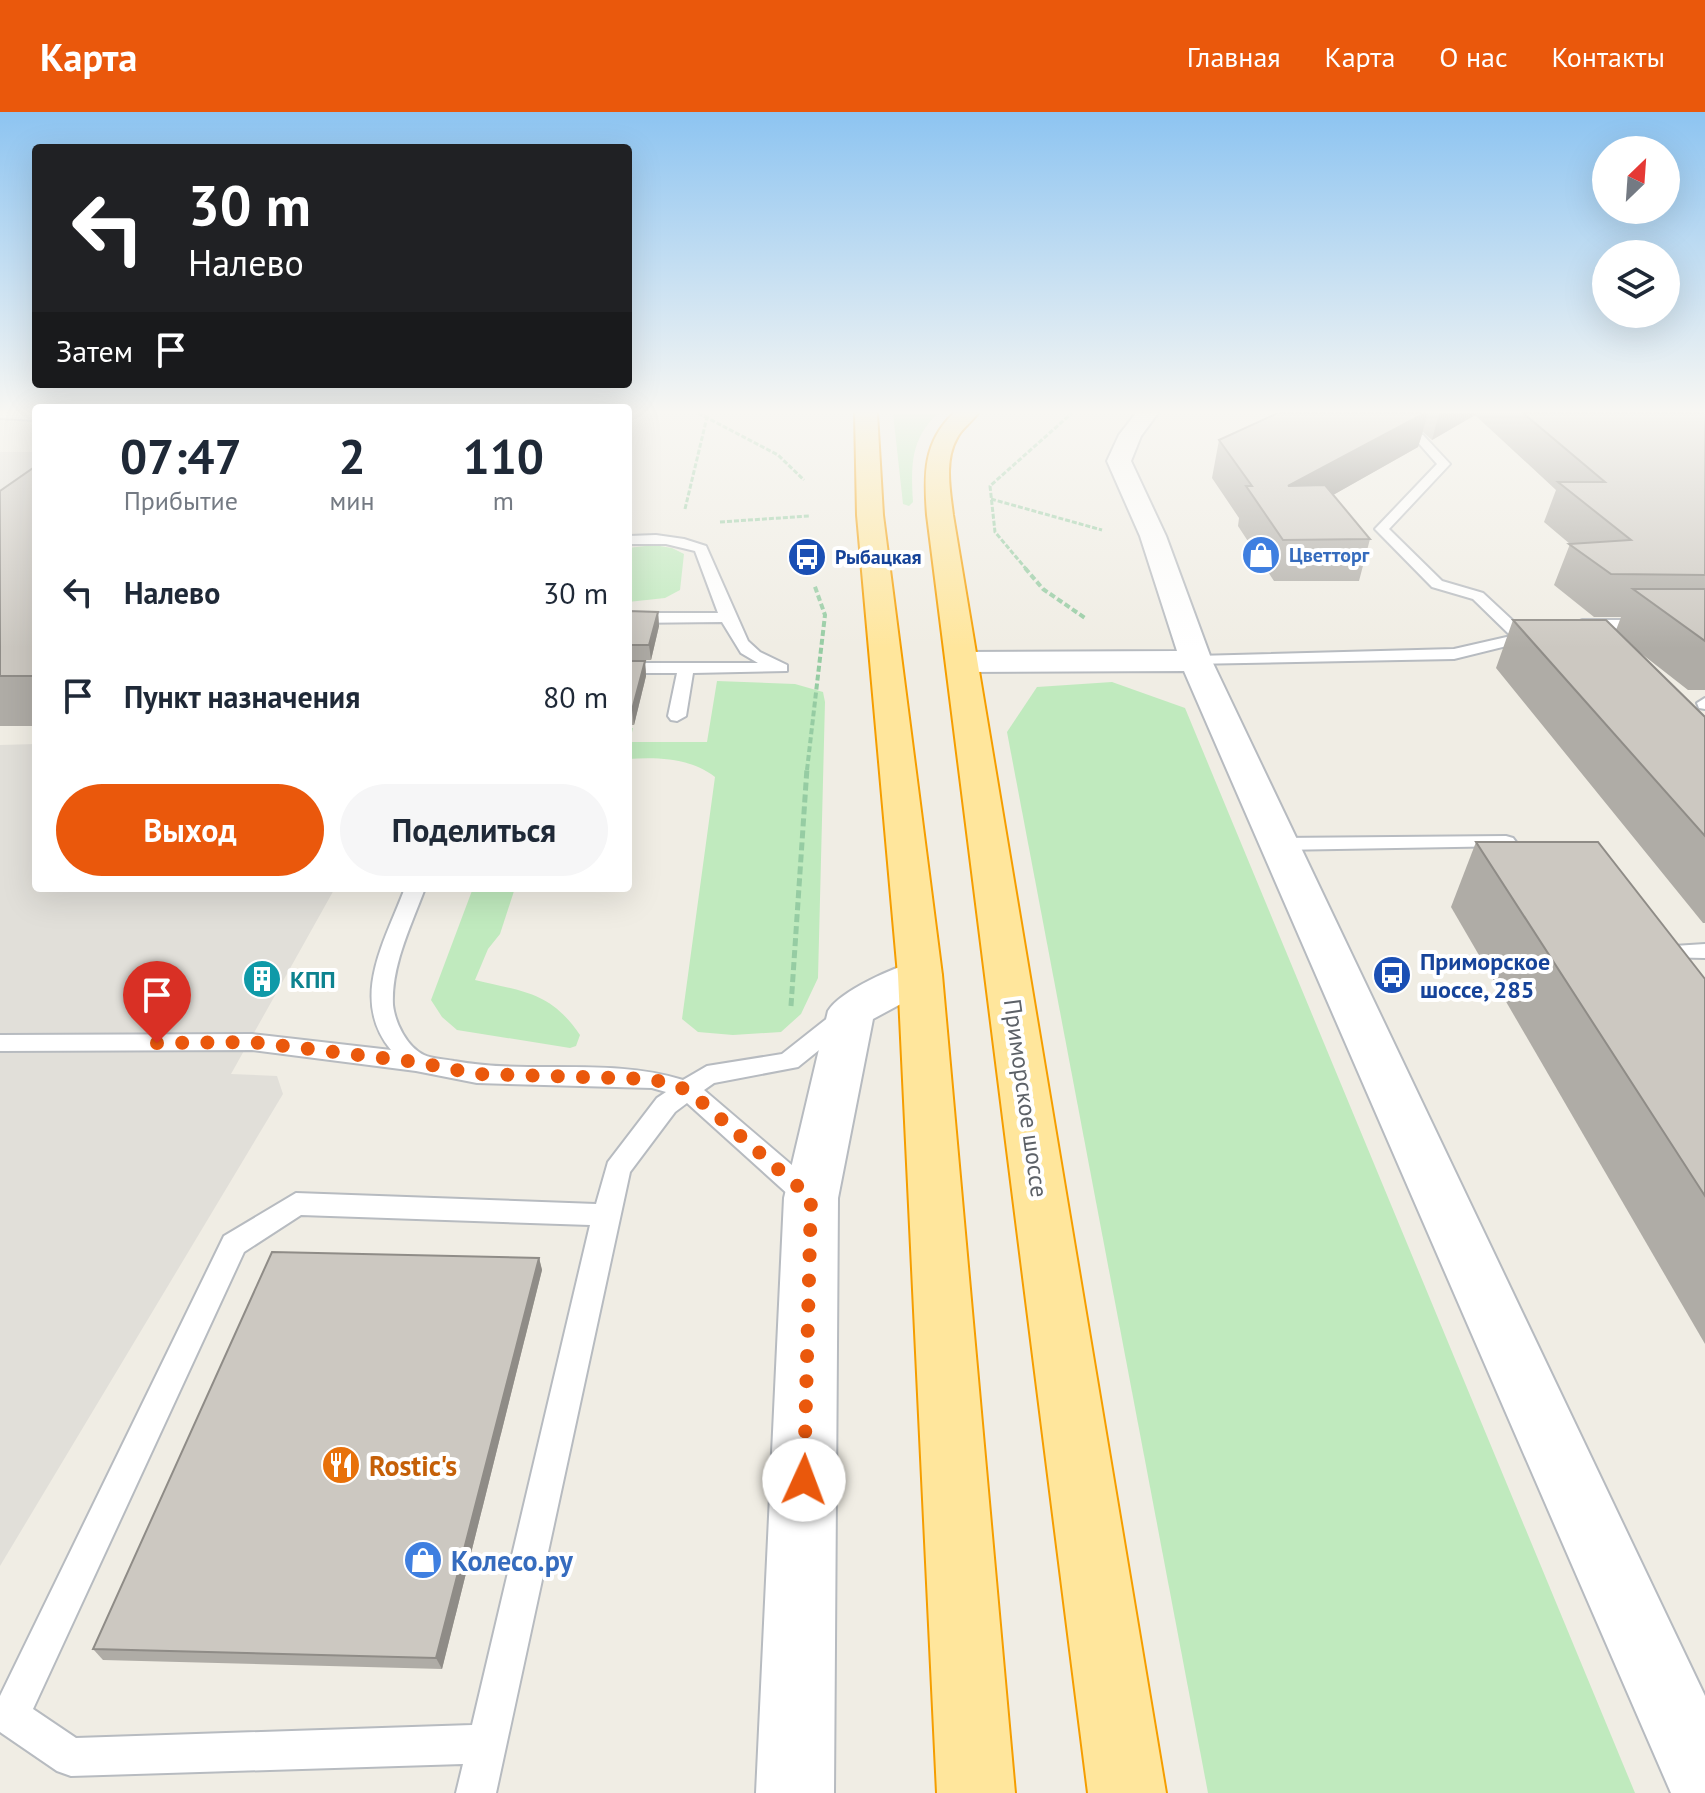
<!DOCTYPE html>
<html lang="ru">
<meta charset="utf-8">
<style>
:root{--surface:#fff;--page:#f6f6f7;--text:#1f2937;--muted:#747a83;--accent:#ea580c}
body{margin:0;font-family:"PT Sans",sans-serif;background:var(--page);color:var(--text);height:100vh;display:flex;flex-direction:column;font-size:30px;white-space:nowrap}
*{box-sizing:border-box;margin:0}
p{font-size:26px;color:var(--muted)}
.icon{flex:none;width:44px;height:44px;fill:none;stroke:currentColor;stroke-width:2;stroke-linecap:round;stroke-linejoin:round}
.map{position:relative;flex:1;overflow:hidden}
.side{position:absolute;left:32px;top:292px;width:600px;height:488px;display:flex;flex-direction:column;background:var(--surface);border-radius:8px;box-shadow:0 8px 32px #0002}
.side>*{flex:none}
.banner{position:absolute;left:32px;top:32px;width:600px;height:244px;border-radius:8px;box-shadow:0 8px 32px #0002;background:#202124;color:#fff;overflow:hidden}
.needle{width:52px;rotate:25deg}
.fabs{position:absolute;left:1592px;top:24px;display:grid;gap:16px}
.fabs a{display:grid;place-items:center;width:88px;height:88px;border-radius:50%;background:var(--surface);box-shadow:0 8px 32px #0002;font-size:40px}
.pin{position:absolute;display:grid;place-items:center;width:68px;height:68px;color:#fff;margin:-82px -34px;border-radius:50% 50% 50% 0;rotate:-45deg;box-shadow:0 0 8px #0007}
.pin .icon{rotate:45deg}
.me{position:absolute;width:88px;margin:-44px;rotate:2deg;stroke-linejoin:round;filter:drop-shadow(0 0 6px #0008)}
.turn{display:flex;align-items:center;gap:28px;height:168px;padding:0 24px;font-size:36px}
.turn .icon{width:104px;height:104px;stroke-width:2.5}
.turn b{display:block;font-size:56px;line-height:68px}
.then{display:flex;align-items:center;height:76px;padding:0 24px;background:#0003;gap:16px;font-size:30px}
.eta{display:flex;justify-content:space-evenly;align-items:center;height:136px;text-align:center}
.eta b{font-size:48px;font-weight:700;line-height:56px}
.button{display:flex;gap:16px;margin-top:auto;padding:16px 24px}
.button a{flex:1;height:92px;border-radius:48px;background:var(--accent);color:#fff;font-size:32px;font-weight:700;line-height:92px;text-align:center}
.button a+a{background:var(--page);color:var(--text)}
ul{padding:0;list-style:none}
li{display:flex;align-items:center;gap:24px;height:104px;padding:0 24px}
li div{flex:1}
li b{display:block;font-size:30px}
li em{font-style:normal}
header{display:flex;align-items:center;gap:48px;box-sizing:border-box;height:112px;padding:0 40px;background:var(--accent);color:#fff}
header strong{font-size:38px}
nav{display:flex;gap:44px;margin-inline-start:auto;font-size:28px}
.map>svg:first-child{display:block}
.industrial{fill:#e1dfd9}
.green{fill:#c0eabe}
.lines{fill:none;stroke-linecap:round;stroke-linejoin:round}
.service-casing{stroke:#b7bbc0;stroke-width:4}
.minor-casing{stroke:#b7bbc0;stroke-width:4}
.trunk-casing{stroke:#f59e00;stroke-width:4}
.path-far2{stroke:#96cca3;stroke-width:3;stroke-dasharray:5 2;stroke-linecap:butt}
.path-far1{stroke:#96cca3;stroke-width:4;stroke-dasharray:6 3;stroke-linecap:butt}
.path{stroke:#96cca3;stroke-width:5;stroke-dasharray:8 4;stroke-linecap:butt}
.service{fill:#fff;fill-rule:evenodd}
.minor{fill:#fff;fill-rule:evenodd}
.trunk{fill:#ffe69c;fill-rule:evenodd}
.wall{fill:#afaca6}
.shaded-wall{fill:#8f8c87}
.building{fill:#ccc8c1;stroke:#8f8c87;stroke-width:2}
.route{stroke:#ea580c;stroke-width:14;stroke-dasharray:0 25.2}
.labels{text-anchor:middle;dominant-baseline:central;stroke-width:8;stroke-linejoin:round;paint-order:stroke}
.far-shop-label{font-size:20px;font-weight:bold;fill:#366cbe;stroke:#fff;text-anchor:start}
.far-transit-label{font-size:20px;font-weight:bold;fill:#164399;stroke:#fff;text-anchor:start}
.transit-label{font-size:24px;font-weight:bold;fill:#164399;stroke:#fff;text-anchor:start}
.culture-label{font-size:24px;font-weight:bold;fill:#0d838f;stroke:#fff;text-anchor:start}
.street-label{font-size:24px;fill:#5c6167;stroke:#fff}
.near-food-label{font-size:28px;font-weight:bold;fill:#c56008;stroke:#fff;text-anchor:start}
.near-shop-label{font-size:28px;font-weight:bold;fill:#366cbe;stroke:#fff;text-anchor:start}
</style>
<header>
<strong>Карта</strong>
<nav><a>Главная</a><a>Карта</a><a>О нас</a><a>Контакты</a></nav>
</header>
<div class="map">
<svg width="1705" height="1681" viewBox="0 0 1705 1681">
<rect width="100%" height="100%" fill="#f0ede4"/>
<g class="industrial">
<polygon points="0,340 36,340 36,388 0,413"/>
<polygon points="36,632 36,776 335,776 231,962 277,964 283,982 0,1454 0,633"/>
</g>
<g class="green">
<path d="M893,301H938C910,328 911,353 913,390L909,394L903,392Z"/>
<polygon points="654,433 672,436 684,442 680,478 665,486 628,490 628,436"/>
<path d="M717,569L795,572L823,580L825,590L818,866L801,902L781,920L733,923L698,920L682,907L715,665C691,646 658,645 628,647V616H633L630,630H707Z"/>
<polygon points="1112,570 1185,596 1635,1681 1208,1681 1007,620 1037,575"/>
<path d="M473,776H515L500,822L488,837L475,868C523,880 550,879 580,923L576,934L570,936L457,918L442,905L431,888Z"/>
</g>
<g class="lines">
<defs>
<g id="service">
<polygon points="0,301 36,302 36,308 0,306"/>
<polygon points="1415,323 1423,323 1450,352 1389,417 1442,469 1483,481 1525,520 1539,520 1539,526 1454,547 1190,552 1190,546 1196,544 1454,537 1511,524 1473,487 1432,475 1375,417 1437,352 1415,327"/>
<polygon points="656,423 684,427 706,434 748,529 760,540 787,553 787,559 693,561 686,604 677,609 671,608 668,604 677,561 628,561 628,551 758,551 741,541 722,510 628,511 628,501 718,501 695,439 666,432 628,432 628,424"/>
<polygon points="1582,508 1705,508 1705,518 1577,516 1577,510"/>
<polygon points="1705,586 1705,597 1699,596 1697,591"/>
<polygon points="1506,724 1513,726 1516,730 1513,734 1279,738 1269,732 1279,726"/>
<path d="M405,776H425C412,812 391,853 393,893C395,911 407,935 424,943C432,947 445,947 454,949C529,963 609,945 683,968L707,954L782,942L839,897H855L859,903L855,909L798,955L714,971L704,978L821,1078L825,1086L821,1094L811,1097L801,1094L687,991L675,1000L630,1060L496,1681H456L463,1652L71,1664L57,1659L0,1620V1584L224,1124L296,1081L596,1092L608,1050L657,986L666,980L652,976L477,971L416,959L252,938L0,939V923L252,922L391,938C349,887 385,829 405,776ZM301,1103L590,1113L472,1613L76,1626L33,1597L244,1140Z"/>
<polygon points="1705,832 1705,846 1658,845 1655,840 1658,835"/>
</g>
<g id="minor">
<polygon points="1136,301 1158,301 1141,324 1131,349 1166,424 1212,549 1705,1584 1705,1681 1671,1681 1184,559 963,560 952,557 947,550 952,543 963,540 1177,539 1140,424 1107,349 1119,323"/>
<path d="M920,848L936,853L942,863L936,873L873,907L838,1086L834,1681H756L784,1086L828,899C841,878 895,855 920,848Z"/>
</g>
<g id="trunk">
<polygon points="855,301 877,301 883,403 942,863 1015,1681 937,1681 898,863 857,403"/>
<path d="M954,301H978C972,310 962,316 957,326C944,349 950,378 953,403L1166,1681H1088L927,403C924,363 923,330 954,301Z"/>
</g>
</defs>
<use href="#service" class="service-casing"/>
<use href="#minor" class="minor-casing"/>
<use href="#trunk" class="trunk-casing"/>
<g class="path-far2">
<polyline points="698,301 778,343 804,368"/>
<polyline points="991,387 1102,418"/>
<polyline points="685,397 708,301"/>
<polyline points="720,410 809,404"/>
<polyline points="1027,458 995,420 990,374 1072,301"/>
</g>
<g class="path-far1">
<polyline points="1025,456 1043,477 1085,506"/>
<polyline points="807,658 825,503 814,472"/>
</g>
<polyline class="path" points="791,894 807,656"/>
<use href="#service" class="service"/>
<use href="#minor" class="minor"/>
<use href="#trunk" class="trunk"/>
</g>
<g class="wall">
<polygon points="1278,301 1705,301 1705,578 1688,578 1638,539 1705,605 1705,811 1703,811 1496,556 1513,508 1616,518 1621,505 1594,505 1554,473 1570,432 1544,410 1556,378 1475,303 1432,328 1423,320 1418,335 1333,383 1370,427 1359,469 1274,469 1238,414 1239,406 1212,366 1219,328"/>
<polygon points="36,354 36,614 0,614 0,379"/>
<polygon points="628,499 658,500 659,514 651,548 628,548"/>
<polygon points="628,549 645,549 646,564 634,613 628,613"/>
<polygon points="1476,730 1705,867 1705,1232 1451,795"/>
<polygon points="539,1146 542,1158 442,1557 103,1548 93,1537"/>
</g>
<g class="shaded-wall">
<polygon points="1418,301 1428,301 1418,335 1280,413 1288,374"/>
<polygon points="1439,301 1476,301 1475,303 1432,328"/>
<polygon points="658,500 659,514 651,548 649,533"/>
<polygon points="645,549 646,564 634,613 632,598"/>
<polygon points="539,1146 542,1158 442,1557 436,1546"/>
</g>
<g class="building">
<polygon points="1278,301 1425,301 1288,374 1325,373 1370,427 1283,428 1246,374 1252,374 1219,328"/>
<polygon points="1523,301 1705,301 1705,463 1611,462 1569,432 1631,428 1558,370 1605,370"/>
<polygon points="36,354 36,564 0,564 0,379"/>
<polygon points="1633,477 1705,477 1705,529"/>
<polygon points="628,499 658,500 649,533 628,533"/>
<polygon points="1513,508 1606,508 1705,605 1705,724"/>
<polygon points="628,549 645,549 632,598 628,598"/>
<polygon points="1476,730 1598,730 1705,867 1705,1084"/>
<polygon points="272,1140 539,1146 436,1546 93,1537"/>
</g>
<linearGradient id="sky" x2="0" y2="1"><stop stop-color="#8dc4f1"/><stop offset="0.56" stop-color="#f8f7f3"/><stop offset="1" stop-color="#f8f7f3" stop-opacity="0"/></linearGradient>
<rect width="1705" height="536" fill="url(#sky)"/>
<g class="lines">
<polyline class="route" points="157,931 252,930 416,950 477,962 652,967 688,978 811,1086 804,1368"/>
</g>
<defs>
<symbol id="shop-disc" viewBox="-11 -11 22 22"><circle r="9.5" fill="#3f7fe0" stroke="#fff"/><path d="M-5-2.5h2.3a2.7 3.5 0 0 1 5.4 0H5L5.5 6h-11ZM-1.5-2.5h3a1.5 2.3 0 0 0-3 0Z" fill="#fff"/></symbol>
<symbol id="bus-disc" viewBox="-11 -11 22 22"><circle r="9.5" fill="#1a4fb4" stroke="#fff"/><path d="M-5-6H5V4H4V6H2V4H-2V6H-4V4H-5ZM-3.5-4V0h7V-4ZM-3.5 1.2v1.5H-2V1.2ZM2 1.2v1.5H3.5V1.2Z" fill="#fff"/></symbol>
<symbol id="building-disc" viewBox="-11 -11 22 22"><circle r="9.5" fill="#0f9aa8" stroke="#fff"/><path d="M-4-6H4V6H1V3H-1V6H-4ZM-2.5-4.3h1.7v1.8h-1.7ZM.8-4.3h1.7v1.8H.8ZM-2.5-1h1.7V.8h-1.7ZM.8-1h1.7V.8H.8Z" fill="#fff"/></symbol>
<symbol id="restaurant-disc" viewBox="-11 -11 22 22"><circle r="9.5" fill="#e8710a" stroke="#fff"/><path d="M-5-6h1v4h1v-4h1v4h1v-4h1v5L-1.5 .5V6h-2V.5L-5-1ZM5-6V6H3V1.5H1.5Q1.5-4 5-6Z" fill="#fff"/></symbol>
</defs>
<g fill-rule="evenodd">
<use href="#shop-disc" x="1239" y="421" width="44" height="44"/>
<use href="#bus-disc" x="785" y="423" width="44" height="44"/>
<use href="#bus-disc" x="1370" y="841" width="44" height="44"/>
<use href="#building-disc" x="240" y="845" width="44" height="44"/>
<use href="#restaurant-disc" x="319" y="1331" width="44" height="44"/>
<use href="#shop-disc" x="401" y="1426" width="44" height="44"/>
</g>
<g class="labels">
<g class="far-shop-label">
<text x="1289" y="443">Цветторг</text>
</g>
<g class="far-transit-label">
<text x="835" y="445">Рыбацкая</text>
</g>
<g class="transit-label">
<text x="1420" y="849">Приморское<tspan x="1420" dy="28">шоссе, 285</tspan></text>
</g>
<g class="culture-label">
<text x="290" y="867">КПП</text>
</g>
<g class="street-label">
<text transform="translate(1026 986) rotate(82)">Приморское шоссе</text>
</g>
<g class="near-food-label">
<text x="369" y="1353">Rostic's</text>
</g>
<g class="near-shop-label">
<text x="451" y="1448">Колесо.ру</text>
</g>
</g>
</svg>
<div class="fabs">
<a><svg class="needle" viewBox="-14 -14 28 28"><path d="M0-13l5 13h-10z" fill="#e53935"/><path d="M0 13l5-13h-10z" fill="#747a83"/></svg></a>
<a><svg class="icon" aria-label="layers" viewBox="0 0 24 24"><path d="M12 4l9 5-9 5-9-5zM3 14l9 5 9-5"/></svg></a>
</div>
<div class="pin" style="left:157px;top:931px;background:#d93025"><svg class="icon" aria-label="arrive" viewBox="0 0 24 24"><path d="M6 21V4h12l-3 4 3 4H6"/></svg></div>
<svg class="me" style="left:804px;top:1368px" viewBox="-20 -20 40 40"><circle r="19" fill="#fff"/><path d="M0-13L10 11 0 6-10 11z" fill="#ea580c"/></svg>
<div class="banner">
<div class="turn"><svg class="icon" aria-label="left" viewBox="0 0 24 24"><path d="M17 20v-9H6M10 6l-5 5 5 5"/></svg><div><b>30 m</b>Налево</div></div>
<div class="then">Затем<svg class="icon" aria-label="arrive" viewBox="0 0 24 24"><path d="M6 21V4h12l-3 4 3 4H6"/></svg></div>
</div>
<section class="side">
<div class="eta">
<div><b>07:47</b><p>Прибытие</p></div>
<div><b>2</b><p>мин</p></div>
<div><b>110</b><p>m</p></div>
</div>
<ul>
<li><svg class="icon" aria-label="left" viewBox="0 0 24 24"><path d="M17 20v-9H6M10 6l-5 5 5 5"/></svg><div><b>Налево</b></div><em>30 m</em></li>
<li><svg class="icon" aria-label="arrive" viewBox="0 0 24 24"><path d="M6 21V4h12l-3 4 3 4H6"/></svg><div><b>Пункт назначения</b></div><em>80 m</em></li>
</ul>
<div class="button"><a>Выход</a><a>Поделиться</a></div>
</section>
</div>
